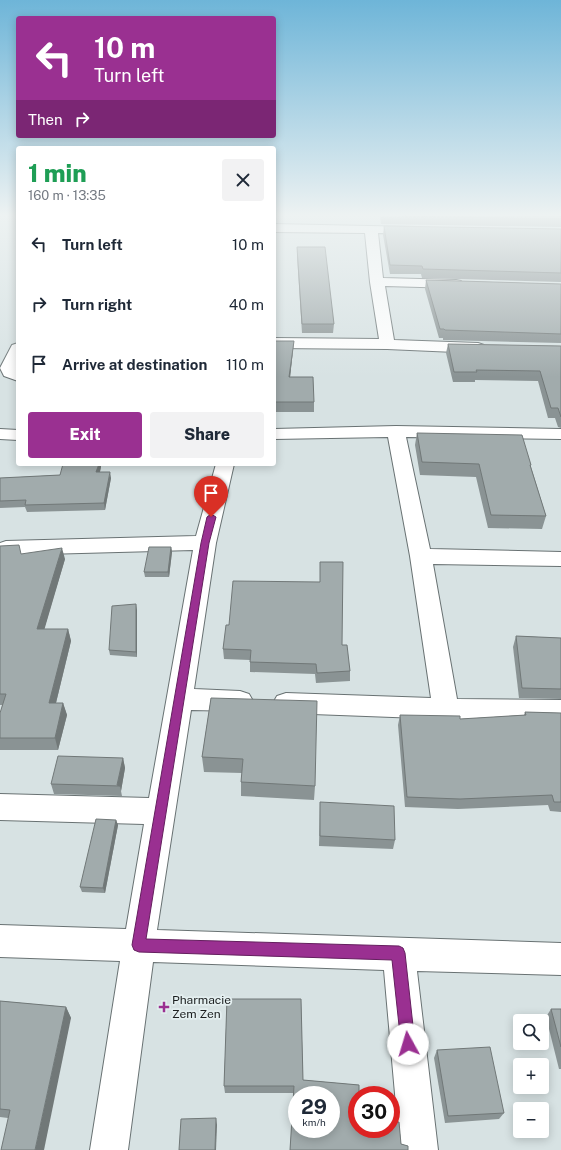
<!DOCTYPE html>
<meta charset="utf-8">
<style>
:root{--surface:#fff;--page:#f2f2f3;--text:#1f2937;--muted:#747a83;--accent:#9a3091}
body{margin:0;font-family:"Public Sans",sans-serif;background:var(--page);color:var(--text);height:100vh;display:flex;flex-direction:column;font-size:15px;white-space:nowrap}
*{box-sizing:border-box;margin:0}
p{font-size:13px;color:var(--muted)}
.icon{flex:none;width:22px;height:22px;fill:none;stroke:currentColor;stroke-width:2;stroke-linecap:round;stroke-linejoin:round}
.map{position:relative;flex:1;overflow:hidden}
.details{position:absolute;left:16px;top:146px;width:260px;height:320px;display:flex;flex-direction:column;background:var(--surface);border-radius:4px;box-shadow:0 2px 10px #0003}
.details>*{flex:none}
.hud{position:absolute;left:16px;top:16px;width:260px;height:122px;border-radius:4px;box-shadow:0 2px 10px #0003;background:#9a3091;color:#fff;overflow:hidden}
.buttons{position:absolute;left:513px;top:1014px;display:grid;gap:8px}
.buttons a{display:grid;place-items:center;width:36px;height:36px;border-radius:4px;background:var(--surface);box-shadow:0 2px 10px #0003;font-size:20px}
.speed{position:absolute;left:288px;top:1086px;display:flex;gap:8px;font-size:20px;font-weight:700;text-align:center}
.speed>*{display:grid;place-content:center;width:52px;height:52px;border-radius:50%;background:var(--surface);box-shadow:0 2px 10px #0003;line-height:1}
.speed small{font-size:10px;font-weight:400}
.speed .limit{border:6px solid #d22;background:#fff;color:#111}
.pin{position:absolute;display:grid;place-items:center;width:34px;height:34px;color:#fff;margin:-41px -17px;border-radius:50% 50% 50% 0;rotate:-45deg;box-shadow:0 0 4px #0007}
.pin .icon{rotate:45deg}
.me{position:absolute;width:44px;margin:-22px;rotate:354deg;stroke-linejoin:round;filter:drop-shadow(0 0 3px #0008)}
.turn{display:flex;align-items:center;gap:14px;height:84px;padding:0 12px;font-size:18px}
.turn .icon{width:52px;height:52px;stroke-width:2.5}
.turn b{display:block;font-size:28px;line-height:34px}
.then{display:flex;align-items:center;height:38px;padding:0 12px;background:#0003;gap:8px;font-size:15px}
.round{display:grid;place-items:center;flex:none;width:42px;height:42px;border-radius:4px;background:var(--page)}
.summary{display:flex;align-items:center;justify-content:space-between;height:68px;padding:0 12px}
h1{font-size:24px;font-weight:800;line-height:30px;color:#1e9e55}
.button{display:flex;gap:8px;margin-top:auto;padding:8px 12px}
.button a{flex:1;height:46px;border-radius:4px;background:var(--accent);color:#fff;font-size:16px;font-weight:800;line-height:46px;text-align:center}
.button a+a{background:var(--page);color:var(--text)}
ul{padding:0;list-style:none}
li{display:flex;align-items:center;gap:12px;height:60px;padding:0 12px}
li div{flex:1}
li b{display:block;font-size:15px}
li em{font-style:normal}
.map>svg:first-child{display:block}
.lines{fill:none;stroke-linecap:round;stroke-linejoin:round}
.minor-casing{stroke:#697273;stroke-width:2}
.minor{fill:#fff;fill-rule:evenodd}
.wall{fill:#8a9394;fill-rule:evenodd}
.shaded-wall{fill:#717878}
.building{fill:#a1abac;stroke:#717878;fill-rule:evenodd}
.route{fill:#9a3091;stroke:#641f5e}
.poi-dot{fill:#9a3091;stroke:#e4eff0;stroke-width:1.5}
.labels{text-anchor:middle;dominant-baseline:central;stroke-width:3.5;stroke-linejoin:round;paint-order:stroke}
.near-poi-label{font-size:12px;fill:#1c1f20;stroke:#e4eff0;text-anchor:start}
</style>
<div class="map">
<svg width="561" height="1150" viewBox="0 0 561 1150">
<rect width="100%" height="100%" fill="#d7e2e3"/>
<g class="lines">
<defs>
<g id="minor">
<polygon points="274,224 417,227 419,230 417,233 413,234 378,233 383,278 456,280 461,281 463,284 461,287 456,288 385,286 394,340 478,343 484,345 486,348 484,351 478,353 387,349 274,348 274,338 379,339 370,282 365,233 274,232"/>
<polygon points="18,343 18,364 16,368 18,370 18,381 4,376 0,368 12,345"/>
<polygon points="396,426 561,429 561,439 406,437 430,549 561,552 561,566 433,564 457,699 561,700 561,722 446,719 286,713 277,710 273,703 277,696 286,693 431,698 410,556 388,437 274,439 274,429"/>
<polygon points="0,429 18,430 18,440 0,439"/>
<polygon points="216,464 234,464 216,543 194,689 240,691 249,694 253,701 249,708 240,711 191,710 157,930 561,943 561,975 417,971 438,1150 400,1150 384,970 153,962 128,1150 90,1150 120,961 0,957 0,925 126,929 144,824 0,820 0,794 149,798 193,550 7,555 0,557 0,543 6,541 196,536"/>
</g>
</defs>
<use href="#minor" class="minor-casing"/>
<use href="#minor" class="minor"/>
</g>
<g class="wall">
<polygon points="380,216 561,216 561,227 381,224"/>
<polygon points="384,226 561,229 561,282 422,278 421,274 390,274 383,235"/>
<polygon points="297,247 334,324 333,333 302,333 297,255"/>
<polygon points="426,280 561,284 561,343 443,340 443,338 439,338 425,289"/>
<polygon points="274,341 294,341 290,377 314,402 314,412 274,412"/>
<polygon points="448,344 561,346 561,428 558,427 555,418 548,418 538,381 475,380 475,382 453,382 446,353"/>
<polygon points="417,433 531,465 531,467 546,516 542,529 488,528 476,477 420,475 415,445"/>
<polygon points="101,467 100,472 111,478 105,510 27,512 25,507 0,508 0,478 60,475"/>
<polygon points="0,546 21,554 65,559 44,629 68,629 71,641 56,703 63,703 67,715 58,750 0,750 0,738 2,705 0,705"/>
<polygon points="171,547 172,552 169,577 145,577 144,572"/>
<polygon points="137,610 137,657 110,655 109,650"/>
<polygon points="229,625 342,645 350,671 350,681 316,683 315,674 250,672 250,660 224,659 223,649"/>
<polygon points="516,636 561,638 561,699 519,698 513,647"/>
<polygon points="211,698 315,786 314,800 241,796 241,782 242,773 204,772 202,757"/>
<polygon points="525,712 561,713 561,812 550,811 548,805 458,809 405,807 398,725 400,715 460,719 524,715"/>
<polygon points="123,758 125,768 121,791 122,796 54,794 51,784"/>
<polygon points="320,802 395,840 393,849 319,846"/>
<polygon points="116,820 118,825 105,893 82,892 80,887"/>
<path d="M227,999H301L303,1080L359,1085V1095H357V1129H391V1122H399L401,1144L408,1146V1150H290L294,1093H225L224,1086ZM297,1095H331V1129H297Z"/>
<polygon points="0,1001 66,1007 71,1018 8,1118 0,1117"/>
<polygon points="551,1009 561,1009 561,1069 559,1069 546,1017"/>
<polygon points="437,1050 504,1113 499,1119 445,1123 434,1058"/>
</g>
<g class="shaded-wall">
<polygon points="294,341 293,350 289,387 289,377"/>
<polygon points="99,464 101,464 101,467 98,479 96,472"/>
<polygon points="110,472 111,478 105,510 104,503"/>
<polygon points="171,547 172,552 169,577 168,572"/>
<polygon points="62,548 65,559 41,641 37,629"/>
<polygon points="136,604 137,610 137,657 136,652"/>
<polygon points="68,629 71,641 53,715 49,703"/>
<polygon points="63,703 67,715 58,750 55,738"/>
<polygon points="123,758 125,768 121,791 120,786 117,786"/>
<polygon points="116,820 118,825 105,893 103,888"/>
<polygon points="66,1007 71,1018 44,1150 35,1150"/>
<polygon points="216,1118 217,1125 216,1150 215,1150"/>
</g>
<g class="building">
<polygon points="402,216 561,216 561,219"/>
<polygon points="384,226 561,229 561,273 423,269 422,266 390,265"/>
<polygon points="297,247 325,247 334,324 302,324"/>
<polygon points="426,280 561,284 561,334 445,330 444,329 440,329"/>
<polygon points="274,341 294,341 289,377 313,377 314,402 274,402"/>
<polygon points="448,344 561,346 561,417 558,408 551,408 540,371 476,370 477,372 454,372"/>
<polygon points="417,433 522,435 531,465 530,465 546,516 491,515 479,464 422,462"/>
<polygon points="63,464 99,464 96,472 110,472 104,503 25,505 26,500 0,501 0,478 60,475"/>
<polygon points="19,545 21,554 62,548 37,629 68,629 49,703 63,703 55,738 0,738 0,713 6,694 0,694 0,546"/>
<polygon points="149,547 171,547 168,572 144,572"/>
<polygon points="320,562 343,562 342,645 347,645 350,671 317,673 316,664 250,662 251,650 223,649 226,625 229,625 233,581 320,582"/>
<polygon points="136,604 136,652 109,650 112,606"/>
<polygon points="516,636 561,638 561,689 522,688"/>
<polygon points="211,698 317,701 315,786 241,782 243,759 202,757"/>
<polygon points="525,712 561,713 561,802 554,802 552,795 460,799 407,797 400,715 460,716 460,719 526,715"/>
<polygon points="58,756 123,758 117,785 120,786 51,784"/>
<polygon points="320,802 394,806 395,840 320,836"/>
<polygon points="96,819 116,820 103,888 80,887"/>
<path d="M227,999H301L303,1080L359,1085V1095H357V1129H391V1122H399L401,1144L408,1146V1150H290L294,1086H224ZM297,1095H331V1129H297Z"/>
<polygon points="0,1001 66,1007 35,1150 1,1150 10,1110 0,1109"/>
<polygon points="551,1009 561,1009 561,1047"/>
<polygon points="490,1047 504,1113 448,1116 437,1050"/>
<polygon points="216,1118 215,1150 179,1150 181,1119"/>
</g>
<linearGradient id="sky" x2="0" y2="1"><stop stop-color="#6eb5d8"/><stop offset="0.57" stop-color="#edf2f2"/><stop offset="1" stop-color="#edf2f2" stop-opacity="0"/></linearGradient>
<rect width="561" height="377" fill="url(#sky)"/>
<polygon class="route" points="211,514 216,517 209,543 146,939 399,946 403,948 405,953 415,1044 413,1049 408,1051 403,1049 401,1044 392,960 139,952 134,950 132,945 201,543 207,517"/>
<path class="poi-dot" d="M162 1001h4v4h4v4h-4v4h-4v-4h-4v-4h4z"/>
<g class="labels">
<g class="near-poi-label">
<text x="172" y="1000">Pharmacie<tspan x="172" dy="14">Zem Zen</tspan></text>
</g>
</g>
</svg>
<div class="buttons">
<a><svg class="icon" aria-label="search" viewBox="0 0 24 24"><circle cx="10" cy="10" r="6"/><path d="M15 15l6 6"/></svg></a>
<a>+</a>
<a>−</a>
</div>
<div class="speed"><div>29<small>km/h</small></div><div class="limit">30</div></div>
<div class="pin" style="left:211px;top:517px;background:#d93025"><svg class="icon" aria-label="arrive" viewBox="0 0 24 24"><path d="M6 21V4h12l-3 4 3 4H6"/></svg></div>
<svg class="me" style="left:408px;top:1044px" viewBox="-20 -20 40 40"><circle r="19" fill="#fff"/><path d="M0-13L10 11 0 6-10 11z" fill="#9a3091"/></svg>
<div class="hud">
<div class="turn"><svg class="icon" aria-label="left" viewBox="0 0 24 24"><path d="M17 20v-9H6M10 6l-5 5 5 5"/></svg><div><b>10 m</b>Turn left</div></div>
<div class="then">Then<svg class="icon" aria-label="right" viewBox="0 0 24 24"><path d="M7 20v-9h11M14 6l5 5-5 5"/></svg></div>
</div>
<section class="details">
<div class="summary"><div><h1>1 min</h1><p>160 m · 13:35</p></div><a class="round"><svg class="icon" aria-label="close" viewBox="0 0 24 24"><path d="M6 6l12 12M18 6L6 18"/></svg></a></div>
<ul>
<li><svg class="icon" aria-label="left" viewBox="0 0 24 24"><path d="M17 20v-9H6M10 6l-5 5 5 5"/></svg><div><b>Turn left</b></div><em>10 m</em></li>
<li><svg class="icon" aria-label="right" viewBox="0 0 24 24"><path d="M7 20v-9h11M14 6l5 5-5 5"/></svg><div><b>Turn right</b></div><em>40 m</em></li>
<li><svg class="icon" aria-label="arrive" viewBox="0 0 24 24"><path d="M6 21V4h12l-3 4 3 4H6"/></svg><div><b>Arrive at destination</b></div><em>110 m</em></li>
</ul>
<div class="button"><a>Exit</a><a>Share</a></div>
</section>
</div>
